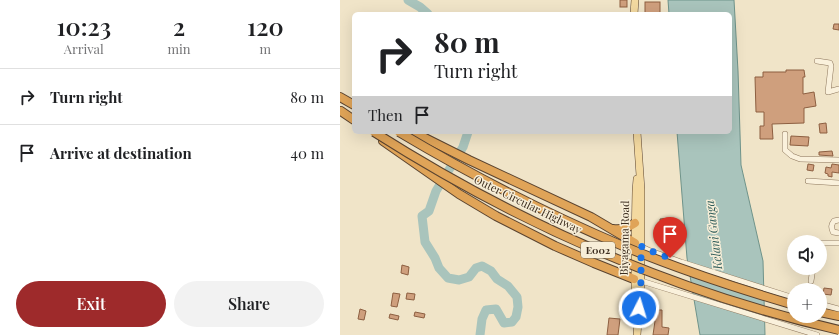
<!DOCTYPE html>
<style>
:root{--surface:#fff;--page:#f2f2f2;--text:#202124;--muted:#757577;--line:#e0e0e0;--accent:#9e2a2b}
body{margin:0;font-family:"Playfair Display",serif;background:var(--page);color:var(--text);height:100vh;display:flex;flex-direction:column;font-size:15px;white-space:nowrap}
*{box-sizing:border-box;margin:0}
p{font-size:13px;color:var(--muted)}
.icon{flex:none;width:22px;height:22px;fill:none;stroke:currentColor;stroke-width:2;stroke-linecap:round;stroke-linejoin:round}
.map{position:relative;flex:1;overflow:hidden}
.panel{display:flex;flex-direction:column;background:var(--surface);width:340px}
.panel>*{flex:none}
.guide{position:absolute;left:12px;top:12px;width:380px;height:122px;border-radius:6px;box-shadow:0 4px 16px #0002;background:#fff;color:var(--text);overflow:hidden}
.buttons{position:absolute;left:447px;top:235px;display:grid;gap:8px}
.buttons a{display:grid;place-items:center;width:40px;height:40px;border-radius:50%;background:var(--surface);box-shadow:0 4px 16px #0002;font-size:20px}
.pin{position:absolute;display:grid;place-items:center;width:34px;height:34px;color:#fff;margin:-41px -17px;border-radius:50% 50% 50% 0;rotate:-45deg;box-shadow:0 0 4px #0007}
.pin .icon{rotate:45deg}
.me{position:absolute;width:44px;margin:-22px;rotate:5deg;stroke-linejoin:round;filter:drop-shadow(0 0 3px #0008)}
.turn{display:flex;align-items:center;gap:14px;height:84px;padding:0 16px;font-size:18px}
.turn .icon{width:52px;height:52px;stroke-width:2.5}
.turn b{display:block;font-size:28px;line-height:34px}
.then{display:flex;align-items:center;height:38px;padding:0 16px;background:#0003;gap:8px;font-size:15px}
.eta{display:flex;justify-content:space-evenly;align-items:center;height:68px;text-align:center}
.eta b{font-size:24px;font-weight:600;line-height:28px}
.primary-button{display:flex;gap:8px;margin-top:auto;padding:8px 16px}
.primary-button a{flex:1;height:46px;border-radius:24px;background:var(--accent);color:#fff;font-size:16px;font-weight:600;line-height:46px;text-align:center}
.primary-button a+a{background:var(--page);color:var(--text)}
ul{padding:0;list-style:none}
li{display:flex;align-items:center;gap:12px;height:56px;padding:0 16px;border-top:1px solid var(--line)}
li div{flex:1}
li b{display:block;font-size:15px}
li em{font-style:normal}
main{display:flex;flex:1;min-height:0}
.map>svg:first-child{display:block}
.water{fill:#a9c4bc;stroke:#6f938a}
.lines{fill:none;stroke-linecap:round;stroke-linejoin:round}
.river{stroke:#a9c4bc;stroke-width:9}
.building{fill:#cf9f7d;stroke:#8d5f41}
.minor-casing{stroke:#8d765c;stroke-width:6}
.major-casing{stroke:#5b4430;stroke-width:8}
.highway-casing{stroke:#5b4430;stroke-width:10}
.minor{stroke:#faf1dc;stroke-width:5}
.major{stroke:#f3d9a0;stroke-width:7}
.highway{stroke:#e0a458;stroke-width:8}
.highway-bridge-casing{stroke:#5b4430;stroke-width:10;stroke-linecap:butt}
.highway-bridge{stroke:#e0a458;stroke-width:8}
.route{stroke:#1a73e8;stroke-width:7;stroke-dasharray:0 12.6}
.labels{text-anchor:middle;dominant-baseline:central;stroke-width:3;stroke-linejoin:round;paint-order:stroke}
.shield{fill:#f7eed8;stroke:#756857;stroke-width:1}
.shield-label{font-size:10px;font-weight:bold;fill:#3d2e20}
.street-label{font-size:11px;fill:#3d2e20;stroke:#f7eed8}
.water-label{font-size:12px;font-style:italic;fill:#2f5d5a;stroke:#f7eed8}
</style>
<main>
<section class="panel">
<div class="eta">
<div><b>10:23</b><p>Arrival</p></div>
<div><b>2</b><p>min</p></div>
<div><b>120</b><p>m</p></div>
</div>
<ul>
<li><svg class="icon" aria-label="right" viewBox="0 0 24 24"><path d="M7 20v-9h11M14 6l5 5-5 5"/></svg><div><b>Turn right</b></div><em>80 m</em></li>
<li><svg class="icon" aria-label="arrive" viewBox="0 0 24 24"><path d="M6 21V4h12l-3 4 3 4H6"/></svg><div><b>Arrive at destination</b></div><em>40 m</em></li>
</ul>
<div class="primary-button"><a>Exit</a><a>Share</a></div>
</section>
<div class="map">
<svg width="499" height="335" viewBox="0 0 499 335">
<rect width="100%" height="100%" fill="#f0e4c8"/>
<polygon class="water" points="328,0 394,0 398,71 401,165 423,261 425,335 360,335 347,258 337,132 390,132 390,14 329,14"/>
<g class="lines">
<g class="river">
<polyline points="68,0 80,7 88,14"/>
<polyline points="128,132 123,147 96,191 89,211 82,216 85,242 95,258 99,268 108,278 119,280 129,277 136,268 142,266 151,271 157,279 168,286 177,297 178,307 176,317 172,322 164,323 156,309 146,310 142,319 140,335"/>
</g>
</g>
<g class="building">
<rect x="280" y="0" width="7" height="7"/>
<rect x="305" y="2" width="15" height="11"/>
<polygon points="494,24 499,24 499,30 493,29"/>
<polygon points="446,70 464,70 465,77 463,77 463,94 474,92 476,106 464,108 464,123 432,124 433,139 420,139 420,126 424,126 424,112 416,112 415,77 423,77 423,72 446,72"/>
<polygon points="486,123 487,133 480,133 479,124"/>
<polygon points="451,136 469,137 468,146 450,145"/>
<polygon points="492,151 493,156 479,155 479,152"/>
<polygon points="468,164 474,165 473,171 467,170"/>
<polygon points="492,164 499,165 499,173 492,172 492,177 488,176 488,174 485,173 486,167 491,168"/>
<polygon points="331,218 331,229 326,229 326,231 321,231 320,219"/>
<polygon points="62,265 69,267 68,275 61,273"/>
<polygon points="484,288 492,289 491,295 483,294"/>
<polygon points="53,293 60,294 57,307 51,306"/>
<polygon points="67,293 75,294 74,300 66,299"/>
<polygon points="20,309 26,311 24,320 18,319"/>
<polygon points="307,310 322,310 322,327 329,328 328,335 313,335 315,321 308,321"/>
<polygon points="75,312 85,314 84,318 74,316"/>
<polygon points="50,314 59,316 58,320 49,318"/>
<polygon points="269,318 280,319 278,335 267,335"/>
</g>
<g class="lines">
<defs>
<g id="minor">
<polyline points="477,61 490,63 491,66 488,92 499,89"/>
<polyline points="445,134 445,150 452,156 460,159 499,160"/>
<polyline points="468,181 499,183"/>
<path d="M499,220L494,221C491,225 491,227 493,232L499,233"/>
<polyline points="480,243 499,243"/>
<polyline points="300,246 308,250 341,262 454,298"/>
<polyline points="298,280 477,335"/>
<polyline points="471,281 473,268"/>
<polyline points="480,304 499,309"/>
</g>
<g id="major">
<polyline points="294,14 295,0"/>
<polyline points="297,132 301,190 301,281 297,335"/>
<polyline points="295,316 295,243 296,191 297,179"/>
</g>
<g id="highway">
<polyline points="0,97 14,105"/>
<polyline points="1,111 14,120"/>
<polyline points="73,132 129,160 251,217 295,243"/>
<polyline points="43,141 119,194 156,216 215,246 254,263 294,279"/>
<path d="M273,229C282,230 287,228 295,223"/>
<polyline points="480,312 499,316"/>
</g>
</defs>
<use href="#minor" class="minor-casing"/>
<use href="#major" class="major-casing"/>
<use href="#highway" class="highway-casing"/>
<use href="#minor" class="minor"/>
<use href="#major" class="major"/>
<use href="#highway" class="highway"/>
<defs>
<g id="highway-bridge">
<path d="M34,132C177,223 334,292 499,330"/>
<path d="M59,132C131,175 205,213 283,246C338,269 396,288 454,305"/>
</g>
</defs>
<use href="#highway-bridge" class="highway-bridge-casing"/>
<use href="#highway-bridge" class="highway-bridge"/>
</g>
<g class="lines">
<polyline class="route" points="299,308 301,281 301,246 308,250 330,258"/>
</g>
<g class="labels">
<rect class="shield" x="241" y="242" width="34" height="16" rx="3"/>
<g class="shield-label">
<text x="258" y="250">E002</text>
</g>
<g class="street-label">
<text transform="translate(188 204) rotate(26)">Outer Circular Highway</text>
<text transform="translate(284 238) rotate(-89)">Biyagama Road</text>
</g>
<g class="water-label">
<text transform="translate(373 235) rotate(-97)">Kelani Ganga</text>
</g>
</g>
</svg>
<div class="buttons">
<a><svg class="icon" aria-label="sound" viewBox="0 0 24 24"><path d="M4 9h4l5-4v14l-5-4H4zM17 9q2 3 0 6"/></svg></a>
<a>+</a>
</div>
<div class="pin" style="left:330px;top:258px;background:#d93025"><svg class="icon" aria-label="arrive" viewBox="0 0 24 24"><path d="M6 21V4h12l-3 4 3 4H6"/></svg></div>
<svg class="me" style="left:299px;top:308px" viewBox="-20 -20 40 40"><circle r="17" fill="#1a73e8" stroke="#fff" stroke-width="3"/><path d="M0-11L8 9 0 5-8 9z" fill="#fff"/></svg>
<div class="guide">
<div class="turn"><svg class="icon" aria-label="right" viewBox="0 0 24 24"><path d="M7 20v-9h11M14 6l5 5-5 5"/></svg><div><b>80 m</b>Turn right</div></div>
<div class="then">Then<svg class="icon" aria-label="arrive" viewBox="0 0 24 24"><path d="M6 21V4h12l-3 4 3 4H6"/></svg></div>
</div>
</div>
</main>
